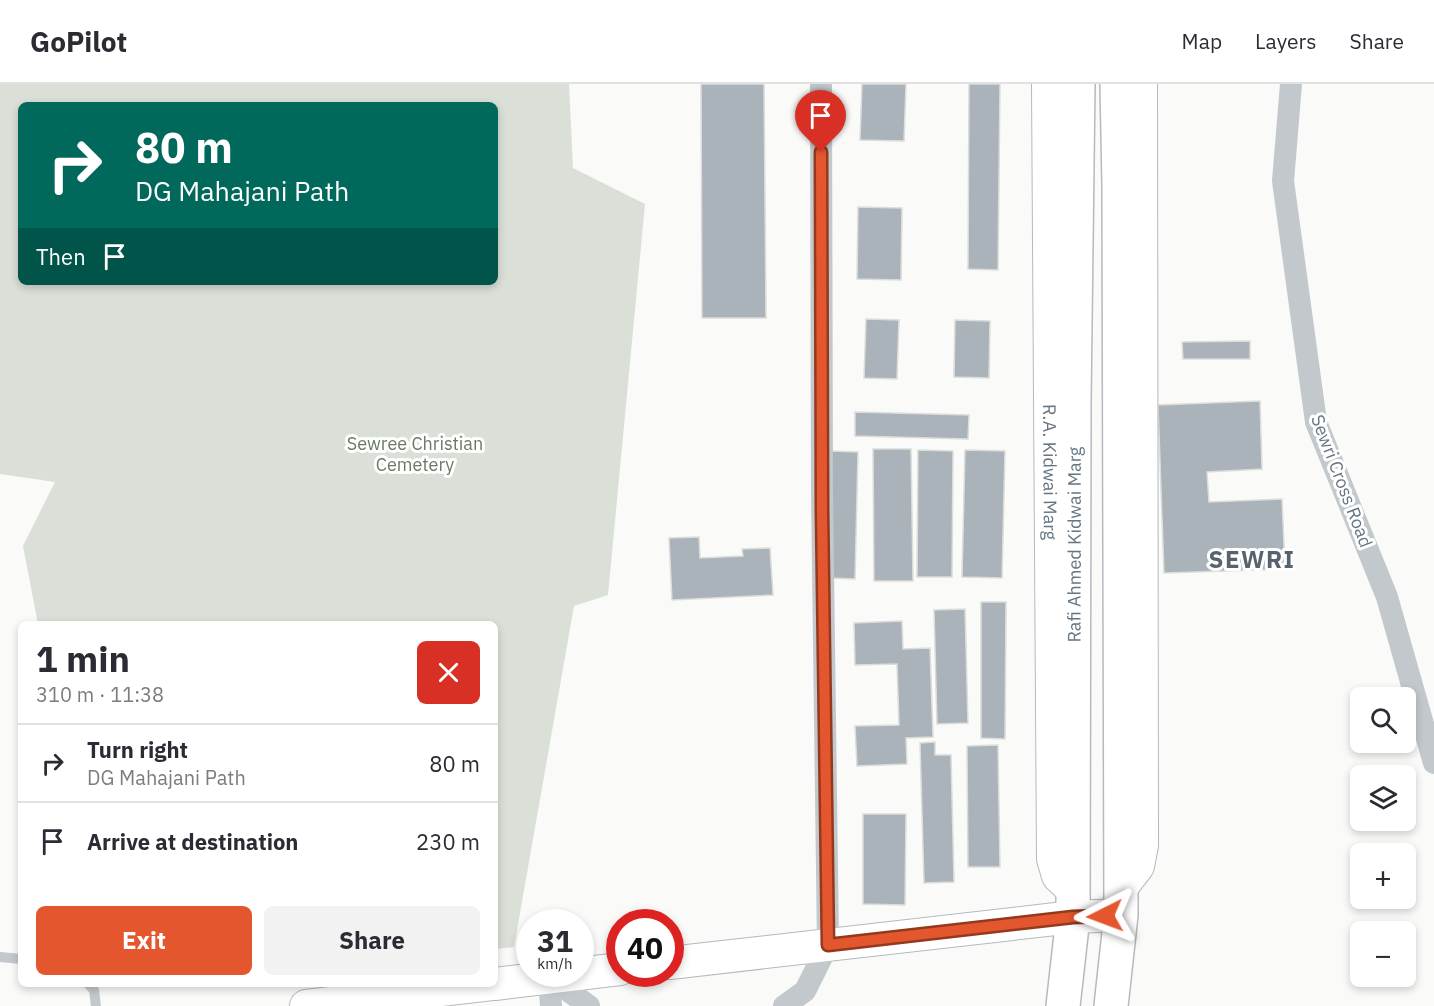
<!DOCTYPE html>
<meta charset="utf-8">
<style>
:root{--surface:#fff;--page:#f2f2f3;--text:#2b2b33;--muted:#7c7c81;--line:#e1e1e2;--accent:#e4572e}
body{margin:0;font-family:"IBM Plex Sans",sans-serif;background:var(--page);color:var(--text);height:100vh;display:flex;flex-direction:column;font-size:22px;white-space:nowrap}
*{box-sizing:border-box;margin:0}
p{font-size:20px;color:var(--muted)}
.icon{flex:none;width:33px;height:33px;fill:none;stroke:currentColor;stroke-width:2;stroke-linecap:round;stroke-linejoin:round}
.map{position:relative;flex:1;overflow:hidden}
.sheet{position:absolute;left:18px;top:537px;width:480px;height:366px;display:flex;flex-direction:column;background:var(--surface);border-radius:9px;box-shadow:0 3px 9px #0003}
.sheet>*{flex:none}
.banner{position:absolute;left:18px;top:18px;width:480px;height:183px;border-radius:9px;box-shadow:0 3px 9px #0003;background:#00695c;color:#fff;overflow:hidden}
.fabs{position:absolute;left:1350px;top:603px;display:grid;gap:12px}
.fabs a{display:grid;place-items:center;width:66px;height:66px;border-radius:9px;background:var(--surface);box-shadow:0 3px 9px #0003;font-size:30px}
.speed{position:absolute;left:516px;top:825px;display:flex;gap:12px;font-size:30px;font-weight:700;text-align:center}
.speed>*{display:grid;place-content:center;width:78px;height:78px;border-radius:50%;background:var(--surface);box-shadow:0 3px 9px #0003;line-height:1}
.speed small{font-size:15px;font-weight:400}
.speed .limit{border:9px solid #d22;background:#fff;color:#111}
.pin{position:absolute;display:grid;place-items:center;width:51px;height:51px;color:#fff;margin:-62px -26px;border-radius:50% 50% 50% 0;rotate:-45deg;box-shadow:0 0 6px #0007}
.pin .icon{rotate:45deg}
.me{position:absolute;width:66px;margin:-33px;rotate:267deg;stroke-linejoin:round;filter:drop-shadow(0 0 4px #0008)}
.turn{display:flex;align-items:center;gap:21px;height:126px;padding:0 18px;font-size:27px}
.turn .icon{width:78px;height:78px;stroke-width:2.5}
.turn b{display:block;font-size:42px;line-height:51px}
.then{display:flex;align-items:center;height:57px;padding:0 18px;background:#0003;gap:12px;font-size:22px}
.round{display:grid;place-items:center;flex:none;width:63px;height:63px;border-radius:9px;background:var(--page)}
.head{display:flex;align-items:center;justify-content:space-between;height:102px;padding:0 18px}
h1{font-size:36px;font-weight:700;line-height:45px}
.cta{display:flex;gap:12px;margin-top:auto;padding:12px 18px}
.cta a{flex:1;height:69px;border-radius:9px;background:var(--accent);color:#fff;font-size:24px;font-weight:700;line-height:69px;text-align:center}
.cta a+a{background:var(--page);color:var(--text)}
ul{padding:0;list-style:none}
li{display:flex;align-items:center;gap:18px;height:78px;padding:0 18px;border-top:2px solid var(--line)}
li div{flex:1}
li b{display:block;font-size:22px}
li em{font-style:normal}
header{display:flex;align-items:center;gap:36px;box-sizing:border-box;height:84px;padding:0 30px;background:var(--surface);border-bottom:2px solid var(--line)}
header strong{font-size:28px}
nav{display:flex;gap:33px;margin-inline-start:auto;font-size:21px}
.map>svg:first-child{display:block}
.green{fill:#dadfd7;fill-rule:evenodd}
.building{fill:#aab3b9;stroke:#dcdcda;stroke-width:1.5}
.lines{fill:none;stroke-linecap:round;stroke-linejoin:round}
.secondary-casing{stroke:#b3babf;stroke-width:34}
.primary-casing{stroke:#b5babe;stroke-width:36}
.lane{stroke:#c3c8cc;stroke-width:10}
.street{stroke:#c3c8cc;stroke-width:22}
.secondary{stroke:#fff;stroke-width:32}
.primary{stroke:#fff;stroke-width:33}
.route-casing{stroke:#94391e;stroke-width:15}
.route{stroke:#e4572e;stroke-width:10}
.labels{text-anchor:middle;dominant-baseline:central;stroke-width:6;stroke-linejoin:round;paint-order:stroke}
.park-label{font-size:18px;fill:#687a64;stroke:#fff}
.street-label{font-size:18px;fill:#657683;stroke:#fff}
.district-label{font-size:24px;font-weight:bold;letter-spacing:1.5px;fill:#57646e;stroke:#fff}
</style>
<header>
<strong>GoPilot</strong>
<nav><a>Map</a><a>Layers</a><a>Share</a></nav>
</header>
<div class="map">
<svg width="1434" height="922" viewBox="0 0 1434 922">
<rect width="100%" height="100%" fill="#fafaf8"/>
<path class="green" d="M0,0H569L573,84L645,120L608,511L574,522L514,863L495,865V540H38L23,462L55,398L0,390ZM21,21H495V198H21Z"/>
<g class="building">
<polygon points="701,0 764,0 766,234 702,234"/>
<polygon points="862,0 906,0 904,57 860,56"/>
<polygon points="969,0 1000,0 998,186 968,185"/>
<polygon points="858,123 902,124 901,196 857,195"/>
<polygon points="866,235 899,236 897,295 864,294"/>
<polygon points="955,236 990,237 989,294 954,293"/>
<polygon points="1250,257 1250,275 1183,275 1182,258"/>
<polygon points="1260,317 1262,385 1207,388 1209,418 1282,415 1285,485 1164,489 1158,321"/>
<polygon points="855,328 969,331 968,355 855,352"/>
<polygon points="873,365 911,365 913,497 874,497"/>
<polygon points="918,366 953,367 952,493 917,493"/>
<polygon points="965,366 1005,367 1002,494 962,493"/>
<polygon points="830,367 858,368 855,495 828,494"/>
<polygon points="699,453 700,474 743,472 742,465 770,464 773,511 672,516 669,454"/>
<polygon points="981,518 1006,518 1005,655 981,654"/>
<polygon points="965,525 968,639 937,640 934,526"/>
<polygon points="902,537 903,565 930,564 933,653 906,654 907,680 857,682 855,642 899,641 897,580 855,581 854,539"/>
<polygon points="935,658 935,671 951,671 954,798 924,799 920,659"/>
<polygon points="998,661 1000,783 968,783 967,662"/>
<polygon points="863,730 906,730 905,821 863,820"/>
</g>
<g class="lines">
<defs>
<g id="secondary">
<path id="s1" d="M1048,0L1053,775L1058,792L1073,806"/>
<polyline points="1121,804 1138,782 1142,761 1141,0"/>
<polyline points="670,879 1073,833 1121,831"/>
<polyline points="495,900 620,885"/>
<polyline points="306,922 492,900"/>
</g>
<g id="primary">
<path id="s2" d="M1063,922L1073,833L1074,317L1078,0"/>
<polyline points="1111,922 1121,831 1119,101 1117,0"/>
</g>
</defs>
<use href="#secondary" class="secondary-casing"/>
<use href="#primary" class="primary-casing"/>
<g class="lane">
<polyline points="0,873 21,875"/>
<polyline points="88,900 94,906 96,922"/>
</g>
<g class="street">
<polyline points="1291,0 1283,97 1316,338 1387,513 1434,679"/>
<polyline points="549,893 589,922"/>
<polyline points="549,893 551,922"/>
<polyline points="784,922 805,907 828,861 822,409 821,0"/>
</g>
<use href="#secondary" class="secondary"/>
<use href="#primary" class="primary"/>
</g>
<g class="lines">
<defs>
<polyline id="route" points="821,68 822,426 828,861 1073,833 1105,832"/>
</defs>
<use href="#route" class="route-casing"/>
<use href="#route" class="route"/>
</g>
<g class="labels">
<g class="park-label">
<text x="415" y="359">Sewree Christian<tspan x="415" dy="21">Cemetery</tspan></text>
</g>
<g class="street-label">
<text stroke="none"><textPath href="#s1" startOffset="388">R.A. Kidwai Marg</textPath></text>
<text transform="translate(1342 397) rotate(69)">Sewri Cross Road</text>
<text stroke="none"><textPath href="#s2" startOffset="462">Rafi Ahmed Kidwai Marg</textPath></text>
</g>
<g class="district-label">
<text x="1252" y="475">SEWRI</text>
</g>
</g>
</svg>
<div class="fabs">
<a><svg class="icon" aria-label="search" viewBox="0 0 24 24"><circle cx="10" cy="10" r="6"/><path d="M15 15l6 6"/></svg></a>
<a><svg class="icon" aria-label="layers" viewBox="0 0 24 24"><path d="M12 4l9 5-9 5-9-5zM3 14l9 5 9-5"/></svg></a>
<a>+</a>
<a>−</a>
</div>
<div class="speed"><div>31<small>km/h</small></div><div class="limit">40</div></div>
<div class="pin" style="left:821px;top:68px;background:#d93025"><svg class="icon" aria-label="arrive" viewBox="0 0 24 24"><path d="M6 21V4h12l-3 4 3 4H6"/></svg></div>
<svg class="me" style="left:1105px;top:832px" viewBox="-20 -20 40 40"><path d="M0-17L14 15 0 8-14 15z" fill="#e4572e" stroke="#fff" stroke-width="4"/></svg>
<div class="banner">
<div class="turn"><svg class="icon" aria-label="right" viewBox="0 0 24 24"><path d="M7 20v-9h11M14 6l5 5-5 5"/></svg><div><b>80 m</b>DG Mahajani Path</div></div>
<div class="then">Then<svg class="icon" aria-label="arrive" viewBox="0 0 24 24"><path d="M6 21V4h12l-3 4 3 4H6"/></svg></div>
</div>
<section class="sheet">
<div class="head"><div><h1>1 min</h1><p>310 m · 11:38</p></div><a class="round" style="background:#d93025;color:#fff"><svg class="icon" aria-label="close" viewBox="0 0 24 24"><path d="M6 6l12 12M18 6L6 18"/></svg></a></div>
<ul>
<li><svg class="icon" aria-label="right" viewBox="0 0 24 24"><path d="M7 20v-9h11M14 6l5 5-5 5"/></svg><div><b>Turn right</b><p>DG Mahajani Path</p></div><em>80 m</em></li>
<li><svg class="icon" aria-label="arrive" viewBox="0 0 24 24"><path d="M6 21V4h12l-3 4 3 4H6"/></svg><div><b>Arrive at destination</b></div><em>230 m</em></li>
</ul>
<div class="cta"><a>Exit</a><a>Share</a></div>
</section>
</div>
